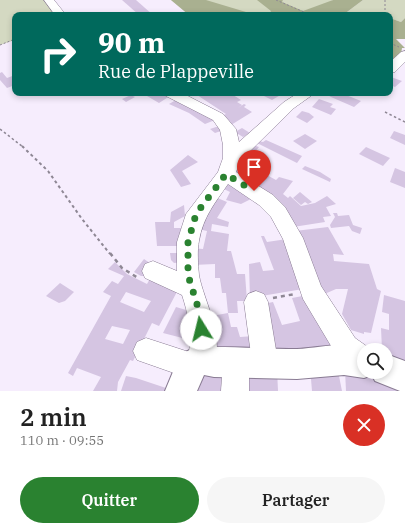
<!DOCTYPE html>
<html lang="fr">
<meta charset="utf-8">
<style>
:root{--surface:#fff;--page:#f6f6f6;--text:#222;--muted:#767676;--accent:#2a8230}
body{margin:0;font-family:"IBM Plex Serif",serif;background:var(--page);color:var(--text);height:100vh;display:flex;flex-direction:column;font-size:15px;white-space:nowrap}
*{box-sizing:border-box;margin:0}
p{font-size:13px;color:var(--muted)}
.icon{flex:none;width:22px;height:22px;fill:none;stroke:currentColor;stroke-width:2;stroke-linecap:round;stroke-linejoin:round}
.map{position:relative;height:391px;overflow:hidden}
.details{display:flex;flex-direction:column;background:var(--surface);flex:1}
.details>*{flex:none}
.guide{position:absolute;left:12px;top:12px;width:381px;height:84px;border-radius:8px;box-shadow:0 2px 6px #0003;background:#00695c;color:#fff;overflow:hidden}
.buttons{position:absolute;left:357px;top:343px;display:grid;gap:8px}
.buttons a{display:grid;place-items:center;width:36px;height:36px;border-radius:50%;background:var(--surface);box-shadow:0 2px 6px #0003;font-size:20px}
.pin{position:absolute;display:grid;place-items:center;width:34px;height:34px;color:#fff;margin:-41px -17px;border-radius:50% 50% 50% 0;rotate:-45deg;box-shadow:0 0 4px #0007}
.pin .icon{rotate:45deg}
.me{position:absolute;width:44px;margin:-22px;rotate:351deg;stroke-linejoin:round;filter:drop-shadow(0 0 3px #0008)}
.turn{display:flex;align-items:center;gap:14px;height:84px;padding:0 20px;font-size:18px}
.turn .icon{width:52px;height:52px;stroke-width:2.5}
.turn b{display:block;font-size:28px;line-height:34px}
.round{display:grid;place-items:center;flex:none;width:42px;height:42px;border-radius:21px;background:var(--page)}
.overview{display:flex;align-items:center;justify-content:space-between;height:68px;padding:0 20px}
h1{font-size:24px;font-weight:600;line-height:30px}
.primary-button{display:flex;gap:8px;margin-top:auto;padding:8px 20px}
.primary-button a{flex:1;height:46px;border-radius:24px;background:var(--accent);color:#fff;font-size:16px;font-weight:600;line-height:46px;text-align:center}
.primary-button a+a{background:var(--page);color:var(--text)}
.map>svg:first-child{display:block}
.green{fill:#d4d9c2}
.forest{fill:#a9b090}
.building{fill:#d5c5e2;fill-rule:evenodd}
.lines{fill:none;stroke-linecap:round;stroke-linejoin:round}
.minor-casing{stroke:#897b93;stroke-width:1}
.major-casing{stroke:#897b93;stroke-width:2}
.path-far3{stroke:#8e8794;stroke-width:1;stroke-dasharray:2 2;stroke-linecap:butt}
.path-far2{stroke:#8e8794;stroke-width:1.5;stroke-dasharray:2.5 2.5;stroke-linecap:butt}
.path-far1{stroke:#8e8794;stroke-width:2;stroke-dasharray:3 3;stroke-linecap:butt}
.path{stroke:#8e8794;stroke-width:2.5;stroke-dasharray:4 4;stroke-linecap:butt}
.minor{fill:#fff;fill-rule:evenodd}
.major{fill:#fff;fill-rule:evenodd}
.route{stroke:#2a8230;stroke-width:7;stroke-dasharray:0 12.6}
</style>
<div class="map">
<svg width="405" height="391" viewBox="0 0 405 391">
<rect width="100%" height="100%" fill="#f6edfd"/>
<g class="green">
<polygon points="0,0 53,0 65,15 15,15 15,40 0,45"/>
<polygon points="171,0 276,0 281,2 283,0 333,0 311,15 189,15"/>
<polygon points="363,0 405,0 405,18 401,22 390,18 390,15 343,15"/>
</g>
<g class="forest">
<polygon points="171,0 206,0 256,15 189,15"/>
<polygon points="257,0 283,0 282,2 303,11 333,0 363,0 343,15 269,15 271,11"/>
<polygon points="390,18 401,22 405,18 405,39 396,39 405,48 402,48 401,54 390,64"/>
</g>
<g class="building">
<polygon points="122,0 136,0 153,15 139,15"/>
<polygon points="2,72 7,78 15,75 15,85 7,88 0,80 0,73"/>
<polygon points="391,77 402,81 395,87 390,85"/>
<polygon points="146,93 164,93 170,96 159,103 147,96 149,94"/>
<polygon points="194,93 230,93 241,100 237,102 242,105 238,108 244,104 246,105 244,107 252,112 231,125 221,116 226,114"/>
<polygon points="269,93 284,93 272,100 264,96"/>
<polygon points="328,93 341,93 361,101 354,107 331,97 326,94"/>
<polygon points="131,95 135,97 126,102 122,99"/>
<polygon points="319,99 333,104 330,107 336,109 331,115 312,107"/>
<polygon points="176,100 215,120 205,124 189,113 169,104"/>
<polygon points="302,111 309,113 314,117 307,123 296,117"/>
<polygon points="219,126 221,131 215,133 210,129"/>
<polygon points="242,128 250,133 243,137 235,132"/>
<polygon points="394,131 405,135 405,145 390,138"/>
<polygon points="305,134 317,141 305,149 293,141"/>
<polygon points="266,140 302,156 297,163 257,143 259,141 263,142"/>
<polygon points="253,145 259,147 245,163 276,180 279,177 293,181 283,194 288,198 290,196 301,206 315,203 327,196 336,204 326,207 331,216 323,217 325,222 293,227 232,171 241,162 239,160"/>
<polygon points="366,147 390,158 383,166 359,154"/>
<polygon points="188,155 198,162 182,171 191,184 181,187 170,170"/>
<polygon points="305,166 320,172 331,179 330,182 302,169"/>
<polygon points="395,168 405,172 405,188 390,182"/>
<polygon points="229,180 255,197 241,204 226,200 230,192 222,188"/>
<polygon points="300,192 312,202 308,204 305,202 301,205 293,198"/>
<polygon points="215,197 227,202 217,218 229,222 228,227 212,224 211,231 229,234 227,251 231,251 237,274 245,274 247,301 237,301 238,313 228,313 226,293 222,293 220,278 215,278 215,264 193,265 192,248 203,249 207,231 198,229"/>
<polygon points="184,205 185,216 174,222 174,228 187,228 182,246 157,246 155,222 170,222 171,212"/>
<polygon points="333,213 337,213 338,216 349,215 353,225 362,228 360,234 352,231 349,226 331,228 330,225 335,217"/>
<polygon points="328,227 344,255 333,254 334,261 369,264 377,289 381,291 371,333 364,332 364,334 351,330 342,314 348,289 336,289 320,296 295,231"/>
<polygon points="261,236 264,236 267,242 287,239 303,289 250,298 249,264 260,262 263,271 274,270"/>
<polygon points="170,253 183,253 183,262 174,263 171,260"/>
<polygon points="144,259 154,266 147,276 141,276 134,272"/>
<path d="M115,262L127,274L147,284L152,275L180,286L159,326L152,323L133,361L130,360L118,382L117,391H93L101,377L77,368L73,376L68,373L111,296L103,292L112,281L118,284L124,276L108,269ZM126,292L151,301L144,312L120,302ZM112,326L130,330L123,344L105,339Z"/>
<polygon points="60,283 74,292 65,301 59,303 46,296"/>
<polygon points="308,295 337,351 269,356 264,304 273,302 282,325 300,321 292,298"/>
<polygon points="384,295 405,301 405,369 386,362 386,350 382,350 381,328 389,330 389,314 382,312"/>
<polygon points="176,307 193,312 194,341 163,333"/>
<polygon points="228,313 231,327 237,327 240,337 254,336 257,353 213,354 206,317"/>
<polygon points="310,367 338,371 342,391 312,391"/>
<polygon points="242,369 277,369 278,391 242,391"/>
<polygon points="345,370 384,378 405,385 405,391 346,391"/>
<polygon points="195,374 230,375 227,391 189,391"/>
<polygon points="126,376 136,378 172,390 172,391 121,391"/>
</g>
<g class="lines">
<defs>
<g id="minor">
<polygon points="44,0 54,0 66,15 55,15"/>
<polygon points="405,51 405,62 395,72 390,73 390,62 401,52"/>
<path d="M164,93H182L223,114L236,129L239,142L284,102L298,93H315L294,108L240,161L236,172L273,195L285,207L303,238L321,286L355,338L372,350H364V372H367L364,373L355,369L337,356L303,299L283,239L271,217L259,205L228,184C215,203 203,217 199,241C197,250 198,265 199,275C203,299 228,343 211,367C209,370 195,378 191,379L137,360L133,351L137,342L146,338L189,352C192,333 188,313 182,295L145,278L142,271L145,264L153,261L177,271V242L186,214L218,172L223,158V145L220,130L213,120L166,96Z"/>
<polygon points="256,291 264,294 268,302 278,362 274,371 265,375 256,371 252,362 244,302 248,294"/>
<polygon points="236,349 245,353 249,362 249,391 221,391 223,362 227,353"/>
</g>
<path id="major" d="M201,344L214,347C242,347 269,349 297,349C321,348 347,340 370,350H364V372H386V354L405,361V391H400L375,381L372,375L364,378L344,375L297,379L214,377L204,375L197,391H165L180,355Z"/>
</defs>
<use href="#minor" class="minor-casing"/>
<use href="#major" class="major-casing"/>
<g class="path-far3">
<polyline points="276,0 311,15"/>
<polyline points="385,0 385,15"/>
<polyline points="390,43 399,47"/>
<polyline points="0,45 15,39"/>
</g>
<g class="path-far2">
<polyline points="385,112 405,122"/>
<polyline points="0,129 23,147"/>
</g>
<polyline class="path-far1" points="22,146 48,171 82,219 110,254"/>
<g class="path">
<polyline points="110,253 122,268 138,278"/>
<polyline points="273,298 295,294"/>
</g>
<use href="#minor" class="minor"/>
<use href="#major" class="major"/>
</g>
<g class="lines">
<polyline class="route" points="201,329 200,314 188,275 188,242 196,214 226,174 254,191"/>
</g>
</svg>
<div class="buttons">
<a><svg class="icon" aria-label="search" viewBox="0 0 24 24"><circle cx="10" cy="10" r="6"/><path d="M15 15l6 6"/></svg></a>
</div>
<div class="pin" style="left:254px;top:191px;background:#d93025"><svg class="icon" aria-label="arrive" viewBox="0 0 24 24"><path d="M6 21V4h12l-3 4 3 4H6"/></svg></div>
<svg class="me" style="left:201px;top:329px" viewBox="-20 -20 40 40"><circle r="19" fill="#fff"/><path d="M0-13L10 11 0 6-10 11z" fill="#2a8230"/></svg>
<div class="guide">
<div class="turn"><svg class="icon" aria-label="right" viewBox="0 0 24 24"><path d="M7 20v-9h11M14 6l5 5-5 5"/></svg><div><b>90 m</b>Rue de Plappeville</div></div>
</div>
</div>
<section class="details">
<div class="overview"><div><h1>2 min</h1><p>110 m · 09:55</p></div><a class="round" style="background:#d93025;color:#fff"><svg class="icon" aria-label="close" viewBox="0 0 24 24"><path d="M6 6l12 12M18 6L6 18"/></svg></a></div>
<div class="primary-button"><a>Quitter</a><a>Partager</a></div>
</section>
